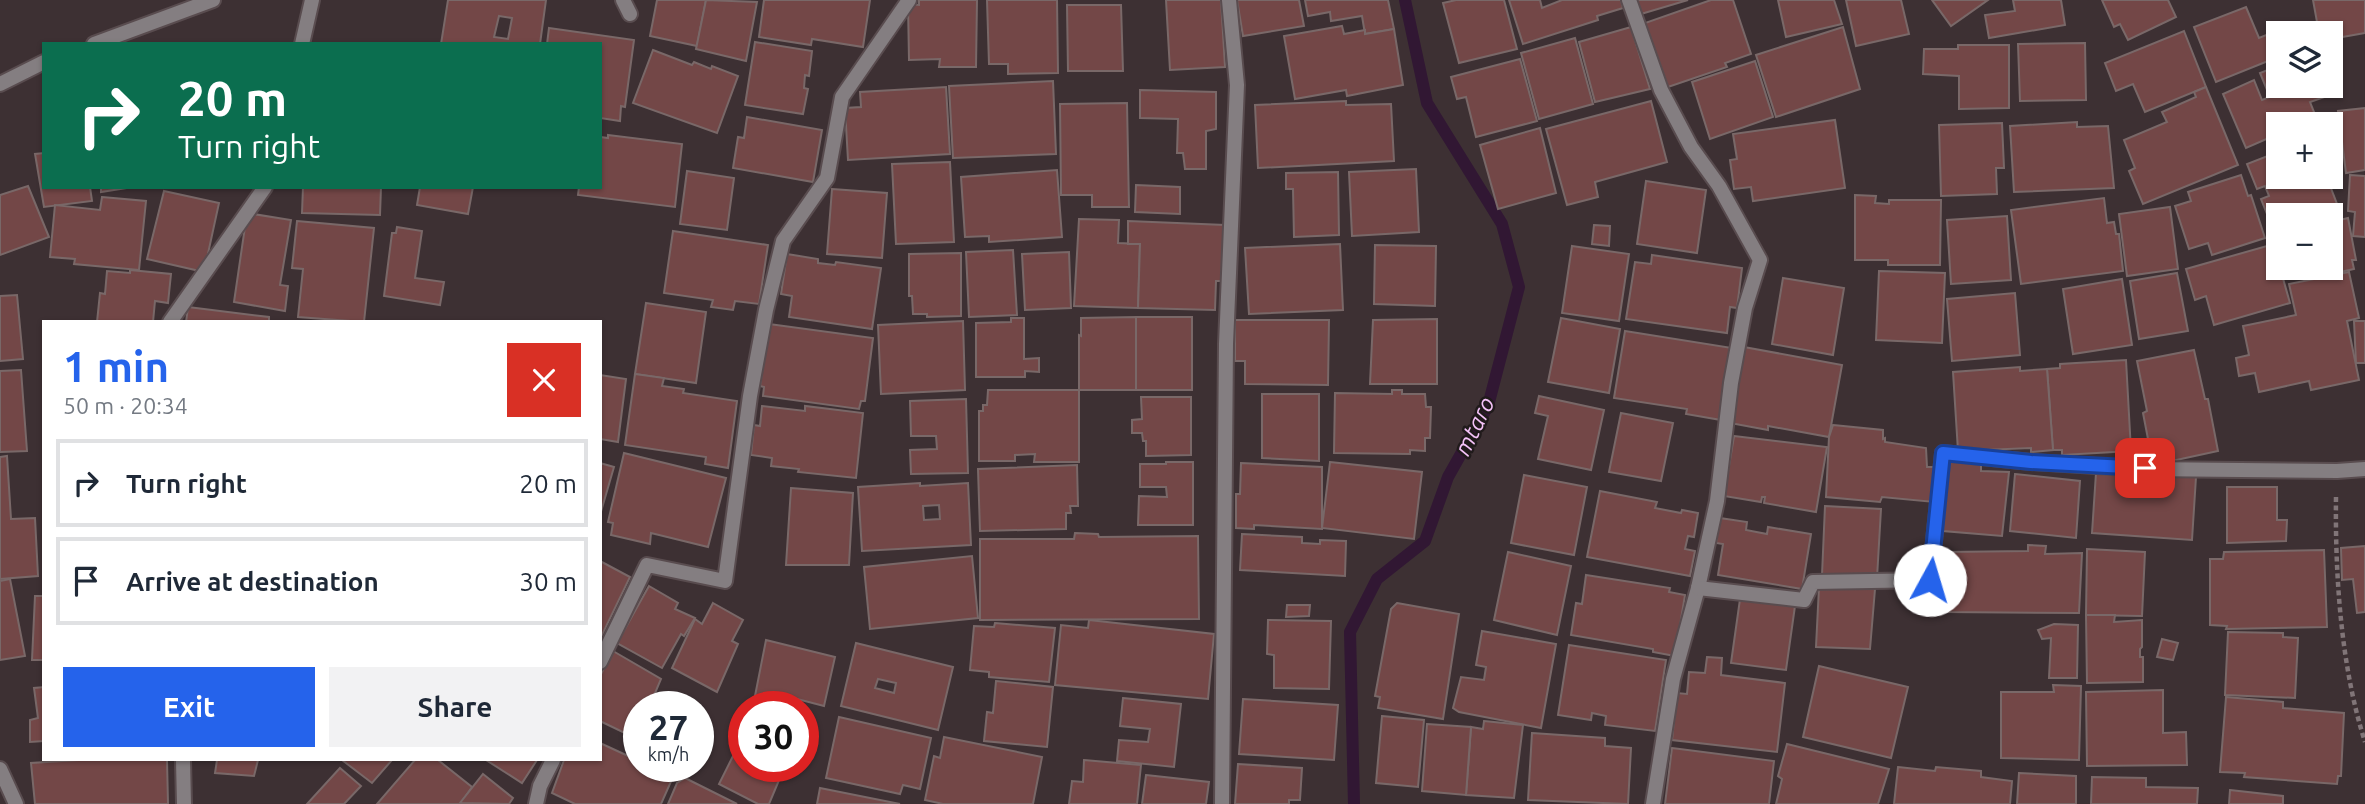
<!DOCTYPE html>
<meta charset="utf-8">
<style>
:root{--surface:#fff;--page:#f2f2f3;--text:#1f2937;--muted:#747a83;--line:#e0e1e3;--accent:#2563eb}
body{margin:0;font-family:Ubuntu,sans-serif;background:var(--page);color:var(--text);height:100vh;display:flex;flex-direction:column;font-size:26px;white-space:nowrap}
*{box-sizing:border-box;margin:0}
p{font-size:23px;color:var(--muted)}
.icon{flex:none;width:38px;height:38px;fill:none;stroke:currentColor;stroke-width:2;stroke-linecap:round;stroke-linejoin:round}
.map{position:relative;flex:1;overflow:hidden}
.panel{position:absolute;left:42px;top:320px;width:560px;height:441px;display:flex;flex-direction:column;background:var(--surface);border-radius:0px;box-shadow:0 2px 5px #0004}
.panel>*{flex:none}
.hud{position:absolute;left:42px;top:42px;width:560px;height:147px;border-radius:0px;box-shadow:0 2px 5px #0004;background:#0b6e4f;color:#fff;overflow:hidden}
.fabs{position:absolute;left:2266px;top:21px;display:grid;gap:14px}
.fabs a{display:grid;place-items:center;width:77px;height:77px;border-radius:0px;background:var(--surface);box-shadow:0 2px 5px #0004;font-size:35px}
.speed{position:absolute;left:623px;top:691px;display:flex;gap:14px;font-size:35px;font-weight:700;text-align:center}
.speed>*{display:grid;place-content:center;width:91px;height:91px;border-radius:50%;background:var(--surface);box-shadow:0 2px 5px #0004;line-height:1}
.speed small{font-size:18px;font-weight:400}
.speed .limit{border:10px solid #d22;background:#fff;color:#111}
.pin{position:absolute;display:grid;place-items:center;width:60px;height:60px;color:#fff;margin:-30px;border-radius:14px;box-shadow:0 4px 10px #0006}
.me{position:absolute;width:77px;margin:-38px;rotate:6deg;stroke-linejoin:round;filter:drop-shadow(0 0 5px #0008)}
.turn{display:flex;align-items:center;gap:24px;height:147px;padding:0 21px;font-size:32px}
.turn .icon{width:91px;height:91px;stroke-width:2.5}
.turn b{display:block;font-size:49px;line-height:60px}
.round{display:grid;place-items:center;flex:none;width:74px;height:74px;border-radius:0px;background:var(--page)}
.headline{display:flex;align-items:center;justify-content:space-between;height:119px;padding:0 21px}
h1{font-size:42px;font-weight:600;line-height:52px;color:var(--accent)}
.primary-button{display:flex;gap:14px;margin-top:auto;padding:14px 21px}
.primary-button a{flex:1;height:80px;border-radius:0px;background:var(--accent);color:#fff;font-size:28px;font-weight:600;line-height:80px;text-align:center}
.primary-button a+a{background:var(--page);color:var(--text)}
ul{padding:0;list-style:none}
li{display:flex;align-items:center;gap:21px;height:88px;margin:0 14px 10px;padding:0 7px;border:4px solid var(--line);border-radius:0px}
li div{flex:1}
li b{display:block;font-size:26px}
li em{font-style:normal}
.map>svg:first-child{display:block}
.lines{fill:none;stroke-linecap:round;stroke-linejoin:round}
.stream{stroke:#311733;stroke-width:12}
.building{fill:#734747;stroke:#796868;stroke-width:2;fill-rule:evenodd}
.street-casing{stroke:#594c4f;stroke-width:18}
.path{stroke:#817578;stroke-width:4.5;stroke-dasharray:5 3.5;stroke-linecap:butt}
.street{stroke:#847e81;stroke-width:14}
.route-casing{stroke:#184099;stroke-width:18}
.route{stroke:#2563eb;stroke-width:12}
.labels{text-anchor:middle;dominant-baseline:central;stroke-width:5;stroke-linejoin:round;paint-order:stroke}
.water-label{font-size:23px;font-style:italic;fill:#f5c3f9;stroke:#201a1b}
</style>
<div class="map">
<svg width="2365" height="804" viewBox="0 0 2365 804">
<rect width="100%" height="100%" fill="#3d3033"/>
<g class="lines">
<polyline class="stream" points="1354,804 1350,632 1377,579 1425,541 1448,477 1488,406 1519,287 1502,224 1427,103 1405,0"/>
</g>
<g class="building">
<path d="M448,0H546L540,44H441ZM499,16L512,18L508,39L494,37Z"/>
<polygon points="657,0 706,0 697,46 650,36"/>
<polygon points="706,0 757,2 746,61 696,49"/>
<polygon points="764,0 870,0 863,47 812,39 811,45 759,37"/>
<polygon points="919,0 977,0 976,67 939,67 940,59 909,60 908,4 919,5"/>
<polygon points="987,0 1057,0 1058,73 1008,74 1008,64 989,64"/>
<polygon points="1166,0 1221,0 1225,67 1170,70"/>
<polygon points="1237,0 1299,0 1304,26 1243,36"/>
<polygon points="1305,0 1388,0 1394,29 1365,34 1362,16 1331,21 1330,12 1308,16"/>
<polygon points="1456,0 1504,0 1517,49 1459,63 1443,3"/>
<polygon points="1509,0 1540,0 1542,8 1562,0 1621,0 1623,8 1597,16 1598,20 1523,44"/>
<polygon points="1637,0 1688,0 1641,14"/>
<polygon points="1711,0 1733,0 1751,54 1725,63 1727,67 1668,87 1645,23"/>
<polygon points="1778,0 1834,0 1842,24 1786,37"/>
<polygon points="1846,0 1901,0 1909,34 1856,46"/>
<polygon points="1932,0 1988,0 1951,26"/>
<polygon points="2013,0 2061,0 2065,25 1989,38 1985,15 2015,11"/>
<polygon points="2102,0 2168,0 2176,17 2128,40 2120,24 2114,27"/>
<polygon points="2313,0 2365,0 2365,33 2331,39 2331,33 2319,33"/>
<polygon points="1067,5 1121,5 1123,71 1068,71"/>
<polygon points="2246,7 2259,38 2279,30 2278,57 2216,82 2194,27"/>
<polygon points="1342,26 1344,34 1365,30 1365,34 1394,29 1403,85 1347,96 1346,90 1295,99 1284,36"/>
<polygon points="1631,27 1650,89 1595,102 1579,42"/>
<polygon points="1843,27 1860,89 1776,117 1756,55"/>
<polygon points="549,28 634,40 625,107 621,106 620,121 600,118 600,44 547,44"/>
<polygon points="2184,31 2206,87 2145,112 2133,84 2116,91 2105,63"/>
<polygon points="1575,38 1593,104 1539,119 1521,53"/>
<polygon points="755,42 812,51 809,76 805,75 804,88 808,89 803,114 745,105"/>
<polygon points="2085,43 2086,100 2020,101 2018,44"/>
<polygon points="1958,45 2009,45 2009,108 1959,109 1959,76 1923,74 1924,49 1958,49"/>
<polygon points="653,50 692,65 694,62 711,69 712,66 738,76 717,133 633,103"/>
<polygon points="1520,59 1537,121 1476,137 1466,97 1457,99 1451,77"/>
<polygon points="1755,61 1773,117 1710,139 1692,82"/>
<polygon points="2278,66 2278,86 2324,86 2327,96 2310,102 2318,122 2312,124 2278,124 2278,134 2246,148 2223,94 2254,80 2262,100 2270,97 2260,73"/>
<polygon points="1053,81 1056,154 953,158 949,86"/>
<polygon points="946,87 950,154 848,160 845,108 861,107 860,92"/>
<polygon points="2206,87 2238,165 2143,204 2129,171 2135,168 2124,140 2167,122 2162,112 2196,97 2194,92"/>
<polygon points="1140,90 1216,92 1216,129 1206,131 1206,169 1185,169 1183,153 1177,153 1178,119 1140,118"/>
<polygon points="1346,101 1346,105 1391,104 1394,161 1258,168 1255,105"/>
<polygon points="1651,101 1667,162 1595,182 1598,197 1567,205 1546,129"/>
<polygon points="1127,103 1129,207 1092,207 1092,195 1061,195 1060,104"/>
<polygon points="2365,108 2365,170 2346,173 2338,111"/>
<polygon points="747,117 822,130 813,182 733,168 738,137 744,138"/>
<polygon points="1835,120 1845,188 1753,201 1751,187 1734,189 1730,160 1737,159 1733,134"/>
<polygon points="2077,122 2077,127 2108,126 2114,188 2014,192 2010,126"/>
<polygon points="2002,123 2004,168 1996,168 1997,194 1941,196 1939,125"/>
<polygon points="1540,128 1556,193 1498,209 1480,145"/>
<polygon points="608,135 682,144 675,207 578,195 579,187 600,187 600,137 608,138"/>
<polygon points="2278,152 2278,177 2327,178 2337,204 2326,208 2327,213 2320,215 2278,215 2278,227 2273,229 2261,199 2269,196 2265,186 2257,189 2247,164"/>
<polygon points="44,153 44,187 90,187 92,201 44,207 35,154"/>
<polygon points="950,162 954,242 896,244 892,164"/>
<polygon points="1416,169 1419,232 1352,236 1349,172"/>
<polygon points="1057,170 1062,237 989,242 989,236 965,237 961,177"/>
<polygon points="687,171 734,178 727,230 680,224"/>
<polygon points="1338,172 1339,235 1294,237 1293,189 1286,189 1286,173"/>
<polygon points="2241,175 2248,196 2251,195 2265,238 2212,255 2208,243 2189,249 2175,206 2191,201 2188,192"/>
<polygon points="2350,175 2365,176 2365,237 2353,236 2355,212 2348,211"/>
<polygon points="1646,181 1706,190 1697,253 1637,244"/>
<polygon points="1136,185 1180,187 1180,214 1135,212"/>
<polygon points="28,186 49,237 0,255 0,195"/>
<polygon points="101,187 133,187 101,192"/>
<polygon points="303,187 381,187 380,215 302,213"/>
<polygon points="420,187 473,187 468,214 417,205"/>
<polygon points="832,189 887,193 882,258 827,254"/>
<polygon points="164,191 219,203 204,272 147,259"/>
<polygon points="1855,195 1876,196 1875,203 1889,204 1889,200 1941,200 1940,265 1888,265 1888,260 1855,260"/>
<polygon points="102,197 146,201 139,270 74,264 75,259 50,257 55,205 100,210"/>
<polygon points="2104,198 2107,223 2114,222 2116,234 2119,234 2123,271 2021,284 2011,210"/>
<polygon points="2170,207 2178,269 2127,276 2119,214"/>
<polygon points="247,213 291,220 280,285 288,286 285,311 234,302"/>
<polygon points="2007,216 2011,280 1951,284 1947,220"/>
<polygon points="2348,218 2356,260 2352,260 2354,269 2340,272 2338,266 2331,268 2331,222"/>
<polygon points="1079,219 1119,220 1118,243 1140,244 1138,308 1074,306"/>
<polygon points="297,221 374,228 364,322 298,317 303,269 292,268"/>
<polygon points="1128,221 1225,225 1223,281 1216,281 1215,310 1138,308 1140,244 1128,244"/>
<polygon points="1594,225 1610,226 1609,246 1592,244"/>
<polygon points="397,227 422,231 415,278 444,282 440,305 384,296 392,233 396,233"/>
<polygon points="673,231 768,245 759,304 735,301 733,310 711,307 713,300 664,293"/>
<polygon points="1340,244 1343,310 1249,314 1245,248"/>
<polygon points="2274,244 2278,268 2280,268 2290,303 2214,325 2206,296 2195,300 2186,269"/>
<polygon points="1375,245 1436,246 1435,306 1374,304"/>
<polygon points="1572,246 1629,254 1619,321 1562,313"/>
<polygon points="1013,250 1017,315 969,317 966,252"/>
<polygon points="1069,252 1071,308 1025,310 1022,254"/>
<polygon points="961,253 961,316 927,317 927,314 913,314 912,296 909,296 909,254"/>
<polygon points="787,254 818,259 818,263 835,265 836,262 881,268 872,329 789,317 792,296 781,294"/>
<polygon points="1652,255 1742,268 1737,308 1730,307 1727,333 1626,319 1635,262 1651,264"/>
<polygon points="2285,268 2330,268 2286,276"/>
<polygon points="130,270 171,274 168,303 155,301 153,322 97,322 100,293 105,294 107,271 130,273"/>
<polygon points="1879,271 1945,273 1942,343 1876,340"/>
<polygon points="2349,272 2359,318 2347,321 2359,380 2311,390 2309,381 2259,392 2255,373 2239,376 2236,358 2249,355 2243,326 2296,315 2289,284"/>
<polygon points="2177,273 2188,331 2139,339 2130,281"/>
<polygon points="1783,278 1844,288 1833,355 1772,344"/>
<polygon points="2122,279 2132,345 2073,354 2063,289"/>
<polygon points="2015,293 2020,355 1952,361 1947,299"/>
<polygon points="17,295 23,359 0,361 0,296"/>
<polygon points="646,303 706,312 696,383 635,374"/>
<polygon points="188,307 269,317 269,322 186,322"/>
<rect x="1136" y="317" width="56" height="73"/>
<polygon points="1136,317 1136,390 1079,390 1079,335 1081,336 1081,318"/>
<polygon points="1011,318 1024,318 1024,359 1039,358 1039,372 1025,371 1025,377 976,377 976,323 1011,322"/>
<polygon points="1561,318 1620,329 1609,393 1548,382"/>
<polygon points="1437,319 1437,384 1370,384 1373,320"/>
<polygon points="1235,320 1329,320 1328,385 1245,384 1245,361 1235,361"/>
<polygon points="963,321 965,390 881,394 878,325"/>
<polygon points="2354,321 2365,321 2365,363 2356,363"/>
<polygon points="769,324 873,338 865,401 861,401 859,409 763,396 764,387 760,386"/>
<polygon points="1625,331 1732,348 1721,420 1686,414 1687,409 1614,398"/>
<polygon points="1744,347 1842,365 1829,437 1768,426 1768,430 1730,423"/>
<polygon points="2194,350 2205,399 2208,399 2218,451 2153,465 2143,413 2147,411 2137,361"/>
<polygon points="2126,360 2131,451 2062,455 2062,450 2053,450 2047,369 2060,368 2060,364"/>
<polygon points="2020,367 2020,371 2047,369 2053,450 2031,452 2031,448 1958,451 1953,372"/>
<polygon points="21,370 27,451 0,452 0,371"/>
<polygon points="635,374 664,378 662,386 684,389 683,393 737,401 728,468 705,464 706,457 625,445"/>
<polygon points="600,375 626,379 618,442 600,439"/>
<polygon points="988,390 1079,390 1079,462 1034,462 1035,454 1015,455 1015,461 979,461 979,411 983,411 983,405 987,405"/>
<polygon points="1392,390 1402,390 1402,394 1425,394 1426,407 1431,407 1430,438 1425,438 1425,451 1410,450 1410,454 1334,453 1335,393 1392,394"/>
<polygon points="1262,394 1319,394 1319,461 1262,458"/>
<polygon points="1539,396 1604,410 1591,470 1538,459 1548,416 1535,413"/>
<polygon points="1141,397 1191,397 1191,455 1146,456 1146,441 1143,441 1142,433 1132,433 1132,420 1142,419"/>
<polygon points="966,399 968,473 911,474 910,450 937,449 936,436 911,436 910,401"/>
<polygon points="762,406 805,411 805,406 863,413 856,478 798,472 799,469 771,466 772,458 751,455 754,425 760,426"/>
<polygon points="1621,413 1673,423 1661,481 1609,472"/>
<polygon points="1833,425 1883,430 1883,439 1885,438 1885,442 1926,448 1927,467 1935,467 1934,502 1882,497 1880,502 1826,497 1829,437"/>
<polygon points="1734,436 1827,447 1816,512 1764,503 1765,497 1762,497 1761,502 1724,496"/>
<polygon points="624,453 726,478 708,547 651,533 650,544 611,535 613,523 608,522"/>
<polygon points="7,456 11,519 35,518 38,576 0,579 0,457"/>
<polygon points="1949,460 1981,462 1981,471 2009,472 2002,536 1943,531"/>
<polygon points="1166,462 1193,462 1193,525 1138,525 1139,496 1167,497 1166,487 1140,487 1140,464 1166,464"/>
<polygon points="1330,462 1422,472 1414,539 1322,528"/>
<polygon points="600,463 614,467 600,515"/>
<polygon points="1241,463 1322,467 1322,529 1254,525 1254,529 1236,528 1236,494 1240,494"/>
<polygon points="1077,465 1078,506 1070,506 1071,513 1066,513 1066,529 980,531 978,469"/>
<polygon points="2096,473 2126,473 2126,479 2138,479 2140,474 2196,477 2192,540 2092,533"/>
<polygon points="2015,474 2080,481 2076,538 2010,531"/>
<polygon points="1524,475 1587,487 1574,555 1511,543"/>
<path d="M920,483V486L968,483L971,545L862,551L858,487ZM939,505L940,519L924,520L923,506Z"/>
<polygon points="2227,487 2277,487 2277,520 2287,520 2286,541 2227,543"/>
<polygon points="791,488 853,493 849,565 786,565"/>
<polygon points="1600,491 1657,502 1655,508 1681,513 1682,510 1698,513 1694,537 1688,536 1685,549 1695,551 1690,576 1587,557"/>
<polygon points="1825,506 1881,509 1877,578 1822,575"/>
<polygon points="1720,518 1747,522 1746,530 1767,534 1768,527 1811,534 1802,589 1718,575 1723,544 1716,543"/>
<polygon points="1075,533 1098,534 1099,537 1198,536 1199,619 980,620 980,539 1074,539"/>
<polygon points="1242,534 1302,537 1302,543 1320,544 1320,540 1346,541 1345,576 1240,570"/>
<polygon points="2028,545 2046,546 2045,554 2082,553 2079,613 1945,612 1946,552 2028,551"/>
<polygon points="2365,546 2365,612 2357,613 2353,579 2342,580 2341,548"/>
<polygon points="2087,549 2145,552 2142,616 2086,615"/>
<polygon points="2324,550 2327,627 2226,629 2227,626 2210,625 2210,559 2223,559 2224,552"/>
<polygon points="1508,552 1571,566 1557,635 1494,620"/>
<polygon points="972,556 978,618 870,629 864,567"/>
<polygon points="600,561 630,577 601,637 600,637"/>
<polygon points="1586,575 1670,588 1669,592 1685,595 1675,656 1653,652 1653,649 1571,635 1576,603 1582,604"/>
<polygon points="10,579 25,656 0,660 0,581"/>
<polygon points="649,586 678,603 675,609 695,618 684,636 681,634 662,668 617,643"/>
<polygon points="1819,587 1875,589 1870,649 1816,647"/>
<polygon points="35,596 44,596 44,660 32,660"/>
<polygon points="1740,599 1795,606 1786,670 1731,663"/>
<polygon points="713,603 743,620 732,641 738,644 717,692 672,668 695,619 702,624"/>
<polygon points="1397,603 1459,614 1443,719 1378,708 1380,697 1375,696 1391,609"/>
<polygon points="1287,605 1310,605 1309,616 1286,617"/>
<polygon points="2086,615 2115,615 2114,622 2142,620 2142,647 2140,649 2140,657 2143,657 2143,682 2087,683"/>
<polygon points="1089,620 1214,634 1208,699 1055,685 1061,625 1088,628"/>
<polygon points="1268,620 1331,621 1329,689 1274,688 1274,655 1267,654"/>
<polygon points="995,623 1055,628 1049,682 989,677 989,672 970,670 974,626 994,627"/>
<polygon points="2054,624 2078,625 2077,678 2049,678 2051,638 2042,639 2038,630"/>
<polygon points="1482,631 1556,644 1541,728 1459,712 1453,708 1461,677 1484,680 1486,667 1476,665"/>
<polygon points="2228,632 2283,633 2283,637 2298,638 2295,698 2225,695"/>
<polygon points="2162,639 2178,643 2173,660 2157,657"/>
<polygon points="766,640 835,657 824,706 782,695 782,701 755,696"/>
<path d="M856,643L953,667L938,730L841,706ZM878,679L896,683L894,693L875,688Z"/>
<polygon points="1569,645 1666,660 1655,731 1605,725 1606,716 1592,713 1591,720 1558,715"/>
<polygon points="613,651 661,679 653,698 650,699 645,707 639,707 639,728 633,737 600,721 600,676"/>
<polygon points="1707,657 1722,658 1721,675 1785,683 1777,752 1672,740 1677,693 1687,694 1689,672 1705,673"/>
<polygon points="1819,666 1908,687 1891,758 1803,737"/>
<polygon points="996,681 1053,687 1047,747 984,741 987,712 993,713"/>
<polygon points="2053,685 2081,686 2079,760 2001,758 2001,692 2054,692"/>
<polygon points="44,687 44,741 30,742 30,720 38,718 34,688"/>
<polygon points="2163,690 2163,733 2186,732 2187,765 2087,766 2086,692"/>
<polygon points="2226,697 2283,702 2283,708 2344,713 2341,776 2338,776 2337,784 2244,777 2245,773 2220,772"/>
<polygon points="1123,698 1181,704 1174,767 1117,761 1119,740 1148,742 1150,729 1120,726"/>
<polygon points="1243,699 1338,705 1334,760 1239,754"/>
<polygon points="1382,716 1424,720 1418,787 1376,783"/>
<polygon points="839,717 931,738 920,789 903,785 900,794 826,778"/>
<polygon points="1484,721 1523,725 1514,798 1466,795 1471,727 1483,729"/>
<polygon points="1427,724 1471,727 1466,795 1422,791"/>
<polygon points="1532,733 1605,738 1605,746 1631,748 1628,804 1528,800"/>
<polygon points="744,734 744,766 785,766 769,804 758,804 719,784"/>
<polygon points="944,737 1042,757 1033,804 943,804 925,800 934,756 940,758"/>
<polygon points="600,743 639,761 639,766 651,766 673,777 661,804 575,804 552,793 564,760 600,760"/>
<polygon points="1787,744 1889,769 1878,804 1776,804 1782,779 1778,776"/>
<polygon points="1672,748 1774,761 1769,804 1665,804"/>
<polygon points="79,760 167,760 168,804 35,804 31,763"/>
<polygon points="217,760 258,760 254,776 215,773"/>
<polygon points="342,760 392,760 372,783"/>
<polygon points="415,760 438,760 472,787 460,804 377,804"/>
<polygon points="486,760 537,760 522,783"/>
<polygon points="1084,760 1141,765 1137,804 1069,804 1072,781 1083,782"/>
<polygon points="1238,764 1302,768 1300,800 1289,800 1289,804 1235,804"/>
<polygon points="1898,767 1935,771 1936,767 1981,771 1981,777 2012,781 2010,804 1894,804"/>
<polygon points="340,768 361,786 344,804 307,804"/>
<polygon points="2019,773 2076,776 2076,804 2017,804"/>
<polygon points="483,774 513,798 509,804 460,803"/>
<polygon points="1146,775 1209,782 1206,804 1142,804"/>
<polygon points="2092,777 2146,778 2146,787 2198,788 2197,804 2091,804"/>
<polygon points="685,778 737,804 668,804 677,783"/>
<polygon points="820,788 900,804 817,804"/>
<polygon points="2230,790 2283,796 2283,804 2229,804"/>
</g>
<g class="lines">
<defs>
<g id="street">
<polyline points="623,0 630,14"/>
<polyline points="1629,0 1661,90 1691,147 1719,186 1760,260 1745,308 1731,383 1717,501 1698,588 1673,679 1653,804"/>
<polyline points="94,44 213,0"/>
<polyline points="302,44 312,0"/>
<polyline points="0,84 44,62"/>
<polyline points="170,322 265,187"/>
<polyline points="1698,588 1804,600 1813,582 1930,580 1943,453 2031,462 2145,469 2337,471 2365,469"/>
<polyline points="600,662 647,565 725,581 750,396 766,310 783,241 827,178 842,97 909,0"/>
<polyline points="183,760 184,804"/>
<polyline points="0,769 16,804"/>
<polyline points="536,804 540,786 553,760"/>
<polyline points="1222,804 1226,344 1237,85 1229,0"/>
</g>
</defs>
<use href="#street" class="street-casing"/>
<path class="path" d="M2336,497C2335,576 2341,667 2365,742"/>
<use href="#street" class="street"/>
</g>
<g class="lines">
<defs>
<polyline id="route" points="1930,580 1943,453 2031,462 2145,468"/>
</defs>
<use href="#route" class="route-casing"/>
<use href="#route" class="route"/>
</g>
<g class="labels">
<g class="water-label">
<text transform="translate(1474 426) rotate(-64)">mtaro</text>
</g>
</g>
</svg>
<div class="fabs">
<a><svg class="icon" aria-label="layers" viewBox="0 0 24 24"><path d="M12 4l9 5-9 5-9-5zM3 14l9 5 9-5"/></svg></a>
<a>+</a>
<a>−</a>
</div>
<div class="speed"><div>27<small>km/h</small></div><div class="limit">30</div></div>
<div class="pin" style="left:2145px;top:468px;background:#d93025"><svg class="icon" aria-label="arrive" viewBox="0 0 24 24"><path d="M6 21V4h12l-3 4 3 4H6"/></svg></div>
<svg class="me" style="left:1930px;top:580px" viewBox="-20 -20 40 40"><circle r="19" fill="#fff"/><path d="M0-13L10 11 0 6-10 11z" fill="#2563eb"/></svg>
<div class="hud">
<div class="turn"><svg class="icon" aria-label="right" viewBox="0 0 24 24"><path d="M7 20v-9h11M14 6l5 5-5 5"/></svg><div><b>20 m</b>Turn right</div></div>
</div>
<section class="panel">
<div class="headline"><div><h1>1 min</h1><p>50 m · 20:34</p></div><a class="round" style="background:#d93025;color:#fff"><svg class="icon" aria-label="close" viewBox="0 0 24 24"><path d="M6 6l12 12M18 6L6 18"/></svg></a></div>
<ul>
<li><svg class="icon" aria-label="right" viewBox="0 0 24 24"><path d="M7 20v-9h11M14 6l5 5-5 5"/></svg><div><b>Turn right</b></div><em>20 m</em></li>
<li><svg class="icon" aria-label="arrive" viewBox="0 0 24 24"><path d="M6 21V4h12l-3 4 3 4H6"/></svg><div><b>Arrive at destination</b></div><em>30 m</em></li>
</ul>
<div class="primary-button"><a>Exit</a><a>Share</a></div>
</section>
</div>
